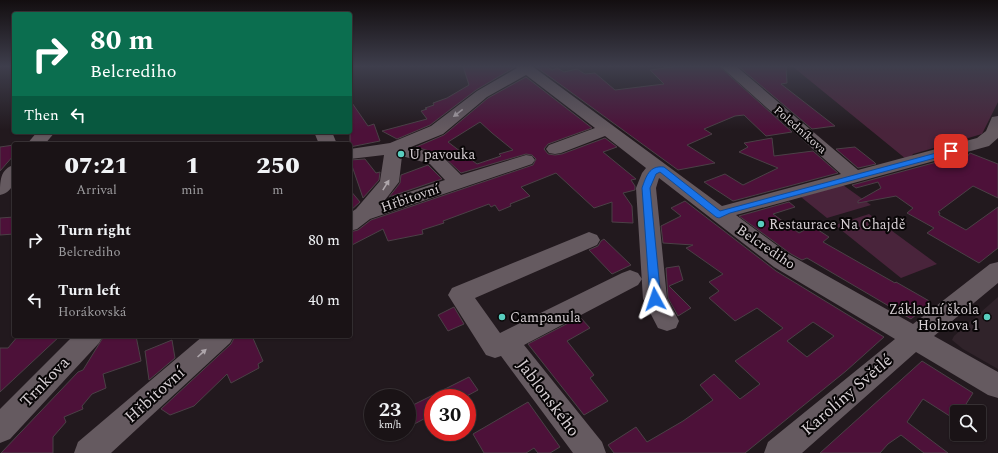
<!DOCTYPE html>
<meta charset="utf-8">
<style>
:root{--surface:#1a1316;--page:#231c1f;--text:#f1f3f6;--muted:#9f9ea1;--line:#383235}
body{margin:0;font-family:Spectral,serif;background:var(--page);color:var(--text);height:100vh;display:flex;flex-direction:column;font-size:15px;white-space:nowrap}
*{box-sizing:border-box;margin:0}
p{font-size:13px;color:var(--muted)}
.icon{flex:none;width:22px;height:22px;fill:none;stroke:currentColor;stroke-width:2;stroke-linecap:round;stroke-linejoin:round}
.map{position:relative;flex:1;overflow:hidden}
.side{position:absolute;left:12px;top:142px;width:340px;height:196px;display:flex;flex-direction:column;background:var(--surface);border-radius:4px;box-shadow:0 1px 3px #0004,0 0 0 1px var(--line)}
.side>*{flex:none}
.banner{position:absolute;left:12px;top:12px;width:340px;height:122px;border-radius:4px;box-shadow:0 1px 3px #0004,0 0 0 1px var(--line);background:#0b6e4f;color:#fff;overflow:hidden}
.controls{position:absolute;left:950px;top:405px;display:grid;gap:8px}
.controls a{display:grid;place-items:center;width:36px;height:36px;border-radius:4px;background:var(--surface);box-shadow:0 1px 3px #0004,0 0 0 1px var(--line);font-size:20px}
.speed{position:absolute;left:364px;top:389px;display:flex;gap:8px;font-size:20px;font-weight:700;text-align:center}
.speed>*{display:grid;place-content:center;width:52px;height:52px;border-radius:50%;background:var(--surface);box-shadow:0 1px 3px #0004,0 0 0 1px var(--line);line-height:1}
.speed small{font-size:10px;font-weight:400}
.speed .limit{border:6px solid #d22;background:#fff;color:#111}
.pin{position:absolute;display:grid;place-items:center;width:34px;height:34px;color:#fff;margin:-17px;border-radius:8px;box-shadow:0 2px 6px #0006}
.me{position:absolute;width:44px;margin:-22px;rotate:355deg;stroke-linejoin:round;filter:drop-shadow(0 0 3px #0008)}
.turn{display:flex;align-items:center;gap:14px;height:84px;padding:0 12px;font-size:18px}
.turn .icon{width:52px;height:52px;stroke-width:2.5}
.turn b{display:block;font-size:28px;line-height:34px}
.then{display:flex;align-items:center;height:38px;padding:0 12px;background:#0003;gap:8px;font-size:15px}
.eta{display:flex;justify-content:space-evenly;align-items:center;height:68px;text-align:center}
.eta b{font-size:24px;font-weight:800;line-height:28px}
ul{padding:0;list-style:none}
li{display:flex;align-items:center;gap:12px;height:60px;padding:0 12px}
li div{flex:1}
li b{display:block;font-size:15px}
li em{font-style:normal}
.map>svg:first-child{display:block}
.built{fill:#30232a}
.green{fill:#49243b}
.building{fill:#4d1139;stroke:#4b4046;fill-rule:evenodd}
.lines{fill:none;stroke-linecap:round;stroke-linejoin:round}
.minor{fill:#655a60;fill-rule:evenodd}
.oneway{fill:#aea6ab}
.route{fill:#1a73e8;stroke:#114b97}
.poi-dot{fill:#59cebf;stroke:#090607;stroke-width:1.5}
.labels{text-anchor:middle;dominant-baseline:central;stroke-width:4;stroke-linejoin:round;paint-order:stroke}
.far-street-label{font-size:12px;fill:#d6cfd3;stroke:#090607}
.poi-label{font-size:14px;fill:#d6cfd3;stroke:#090607;text-anchor:start}
.street-label{font-size:14px;fill:#d6cfd3;stroke:#090607}
.near-street-label{font-size:17px;fill:#d6cfd3;stroke:#090607}
</style>
<div class="map">
<svg width="998" height="453" viewBox="0 0 998 453">
<rect width="100%" height="100%" fill="#22191e"/>
<polygon class="built" points="998,297 998,369 963,349 952,340 954,336"/>
<g class="green">
<polygon points="792,66 998,66 998,102 982,134 913,154 909,159 906,159"/>
<polygon points="843,185 871,205 827,218 801,197"/>
<polygon points="869,214 937,264 901,278 835,225"/>
</g>
<g class="building">
<polygon points="463,66 515,66 515,67 476,90 430,125 397,139 382,131 427,119 421,111 427,109 425,108 434,105 433,103 447,98 469,85"/>
<polygon points="535,66 546,66 552,70 557,68 564,72 577,69 585,74 595,73 615,90 664,84 650,70 680,66 719,66 792,132 766,136 744,115 735,116 704,129 712,134 687,145 715,163 678,170"/>
<polygon points="738,66 786,66 787,83 781,84 835,126 812,129"/>
<path d="M526,77L592,128L548,144L544,149L548,154L555,155L562,154L605,138L617,147L603,152L636,179L631,180L635,186V190L623,193L632,206L633,223L612,222V202L594,208L556,173L521,187L530,196L510,204L511,206L499,211L495,205L491,207L489,204L443,221L444,223L422,230L423,234L388,241L383,229L350,246V232L358,230L371,220L533,165L536,159L532,155L526,154L461,173L442,155L416,147L444,135L488,98ZM480,122L492,133L513,150L499,154L501,156L477,164L448,142Z"/>
<polygon points="350,100 368,126 374,124 380,141 350,147"/>
<polygon points="772,138 774,156 813,151 838,173 733,201 704,182 725,174 743,185 778,168 739,152 748,147 744,143"/>
<polygon points="14,145 14,155 0,171 0,147"/>
<polygon points="855,147 874,162 876,164 858,168 836,149"/>
<polygon points="970,153 998,164 998,198 973,186 938,212 940,213 939,215 966,230 998,207 998,248 979,263 927,233 934,228 907,213 913,208 896,196 858,203 858,201 881,188 878,182 856,188 852,185 959,156 966,158"/>
<polygon points="365,159 376,173 380,172 379,180 363,198 350,160"/>
<polygon points="428,165 442,179 389,197 400,183 401,175"/>
<polygon points="350,190 360,202 350,211"/>
<path d="M685,201L776,271L884,337L846,371L745,453H614L608,445L636,427L647,442L683,421L713,400L700,385L714,374L740,399L760,384L735,361L783,328L757,308L735,321L709,298L719,291L709,282L723,274L686,248L693,245L663,243L661,226L681,216L671,208ZM813,322L834,336L807,357L787,341Z"/>
<polygon points="789,202 795,207 773,214 799,233 812,226 829,237 823,242 895,283 896,282 931,302 911,319 807,258 802,260 791,254 739,216"/>
<polygon points="14,217 14,234 0,235 0,218"/>
<polygon points="604,239 631,265 612,274 589,250 598,246 601,241"/>
<polygon points="679,266 683,280 669,286 691,308 678,316 668,298 666,268"/>
<polygon points="454,307 464,324 448,331 438,315"/>
<polygon points="580,317 590,328 567,341 594,375 590,378 608,401 584,415 528,344"/>
<polygon points="18,336 60,336 0,392 0,348 8,348"/>
<polygon points="104,336 136,336 141,361 103,374 106,388 92,394 82,406 83,409 64,417 66,422 53,437 53,453 1,453 78,372 83,370"/>
<polygon points="235,336 252,336 263,361 258,364 259,368 231,383 227,374 194,406 170,415 161,409 231,344"/>
<polygon points="172,340 175,358 149,380 145,351"/>
<polygon points="922,361 973,393 961,412 957,412 956,420 923,399 907,422 948,453 924,453 901,435 888,444 880,453 820,453"/>
<polygon points="469,377 478,390 463,398 433,398 433,414 407,428 407,408"/>
<polygon points="528,402 560,447 550,453 538,453 534,448 526,453 484,453 473,434"/>
</g>
<g class="lines">
<g class="minor">
<path d="M516,66H532L722,206L841,174L720,66H736L858,170L977,138L986,131L992,117L998,116V138L989,146L736,215L790,255L913,324L990,264L998,262V283L934,336L998,372V398L988,395L916,352L802,453H764L768,442L895,339L774,267L659,178L656,188L667,298L679,321L676,328L667,331L658,328L643,299L636,188L642,173L646,168L605,136L561,153L555,154L549,153L546,149L549,145L595,128L526,75L487,97L443,134L411,147L442,156L461,175L526,155L532,156L535,160L532,164L370,219L357,229L350,231V213L356,209L380,181L384,155L350,159V149L390,143L431,126L477,91L517,68ZM402,156L430,164L445,180L385,200L399,182Z"/>
<polygon points="37,132 55,132 45,144 27,144"/>
<polygon points="314,132 332,132 337,144 319,144"/>
<path d="M14,165C14,179 16,191 0,195C0,181 0,169 14,165Z"/>
<polygon points="589,232 597,235 600,240 597,245 475,298 500,333 622,273 630,270 638,273 642,279 638,285 524,345 602,442 606,453 573,453 501,356 495,358 486,355 448,295 452,288"/>
<polygon points="73,336 103,336 99,343 10,439 0,443 0,409"/>
<polygon points="203,336 234,336 230,343 111,453 74,453 78,442"/>
</g>
</g>
<defs><path id="oneway-solid" d="M-6-.8H1V-3.2L6.5 0L1 3.2V.8H-6Z"/></defs>
<g class="oneway">
<use href="#oneway-solid" transform="translate(458 113) rotate(142)"/>
<use href="#oneway-solid" transform="translate(386 185) rotate(-58)"/>
<use href="#oneway-solid" transform="translate(202 353) rotate(-42)"/>
</g>
<linearGradient id="sky" x2="0" y2="1"><stop stop-color="#130e10"/><stop offset="0.51" stop-color="#3e3e4c"/><stop offset="1" stop-color="#3e3e4c" stop-opacity="0"/></linearGradient>
<rect width="998" height="130" fill="url(#sky)"/>
<path class="route" d="M951,149L955,151L954,153L730,213L719,218L716,217L660,172L656,174L650,188L661,299L659,302H652L650,299L642,188C646,177 649,165 664,167L720,211Z"/>
<g class="poi-dot">
<circle cx="401" cy="154" r="4"/>
<circle cx="761" cy="224" r="4"/>
<circle cx="502" cy="317" r="4"/>
<circle cx="987" cy="317" r="4"/>
</g>
<g class="labels">
<g class="far-street-label">
<text transform="translate(800 130) rotate(41)">Poledníkova</text>
</g>
<g class="poi-label">
<text x="409" y="154">U pavouka</text>
<text x="769" y="224">Restaurace Na Chajdě</text>
<text x="979" y="309" text-anchor="end">Základní škola<tspan x="979" dy="16">Holzova 1</tspan></text>
<text x="510" y="317">Campanula</text>
</g>
<g class="street-label">
<text transform="translate(410 198) rotate(-19)">Hřbitovní</text>
<text transform="translate(766 247) rotate(34)">Belcrediho</text>
</g>
<g class="near-street-label">
<text transform="translate(45 382) rotate(-46)">Trnkova</text>
<text transform="translate(155 395) rotate(-42)">Hřbitovní</text>
<text transform="translate(847 395) rotate(-41)">Karolíny Světlé</text>
<text transform="translate(548 398) rotate(53)">Jablonského</text>
</g>
</g>
</svg>
<div class="controls">
<a><svg class="icon" aria-label="search" viewBox="0 0 24 24"><circle cx="10" cy="10" r="6"/><path d="M15 15l6 6"/></svg></a>
</div>
<div class="speed"><div>23<small>km/h</small></div><div class="limit">30</div></div>
<div class="pin" style="left:951px;top:151px;background:#d93025"><svg class="icon" aria-label="arrive" viewBox="0 0 24 24"><path d="M6 21V4h12l-3 4 3 4H6"/></svg></div>
<svg class="me" style="left:655px;top:299px" viewBox="-20 -20 40 40"><path d="M0-17L14 15 0 8-14 15z" fill="#1a73e8" stroke="#fff" stroke-width="4"/></svg>
<div class="banner">
<div class="turn"><svg class="icon" aria-label="right" viewBox="0 0 24 24"><path d="M7 20v-9h11M14 6l5 5-5 5"/></svg><div><b>80 m</b>Belcrediho</div></div>
<div class="then">Then<svg class="icon" aria-label="left" viewBox="0 0 24 24"><path d="M17 20v-9H6M10 6l-5 5 5 5"/></svg></div>
</div>
<section class="side">
<div class="eta">
<div><b>07:21</b><p>Arrival</p></div>
<div><b>1</b><p>min</p></div>
<div><b>250</b><p>m</p></div>
</div>
<ul>
<li><svg class="icon" aria-label="right" viewBox="0 0 24 24"><path d="M7 20v-9h11M14 6l5 5-5 5"/></svg><div><b>Turn right</b><p>Belcrediho</p></div><em>80 m</em></li>
<li><svg class="icon" aria-label="left" viewBox="0 0 24 24"><path d="M17 20v-9H6M10 6l-5 5 5 5"/></svg><div><b>Turn left</b><p>Horákovská</p></div><em>40 m</em></li>
</ul>
</section>
</div>
